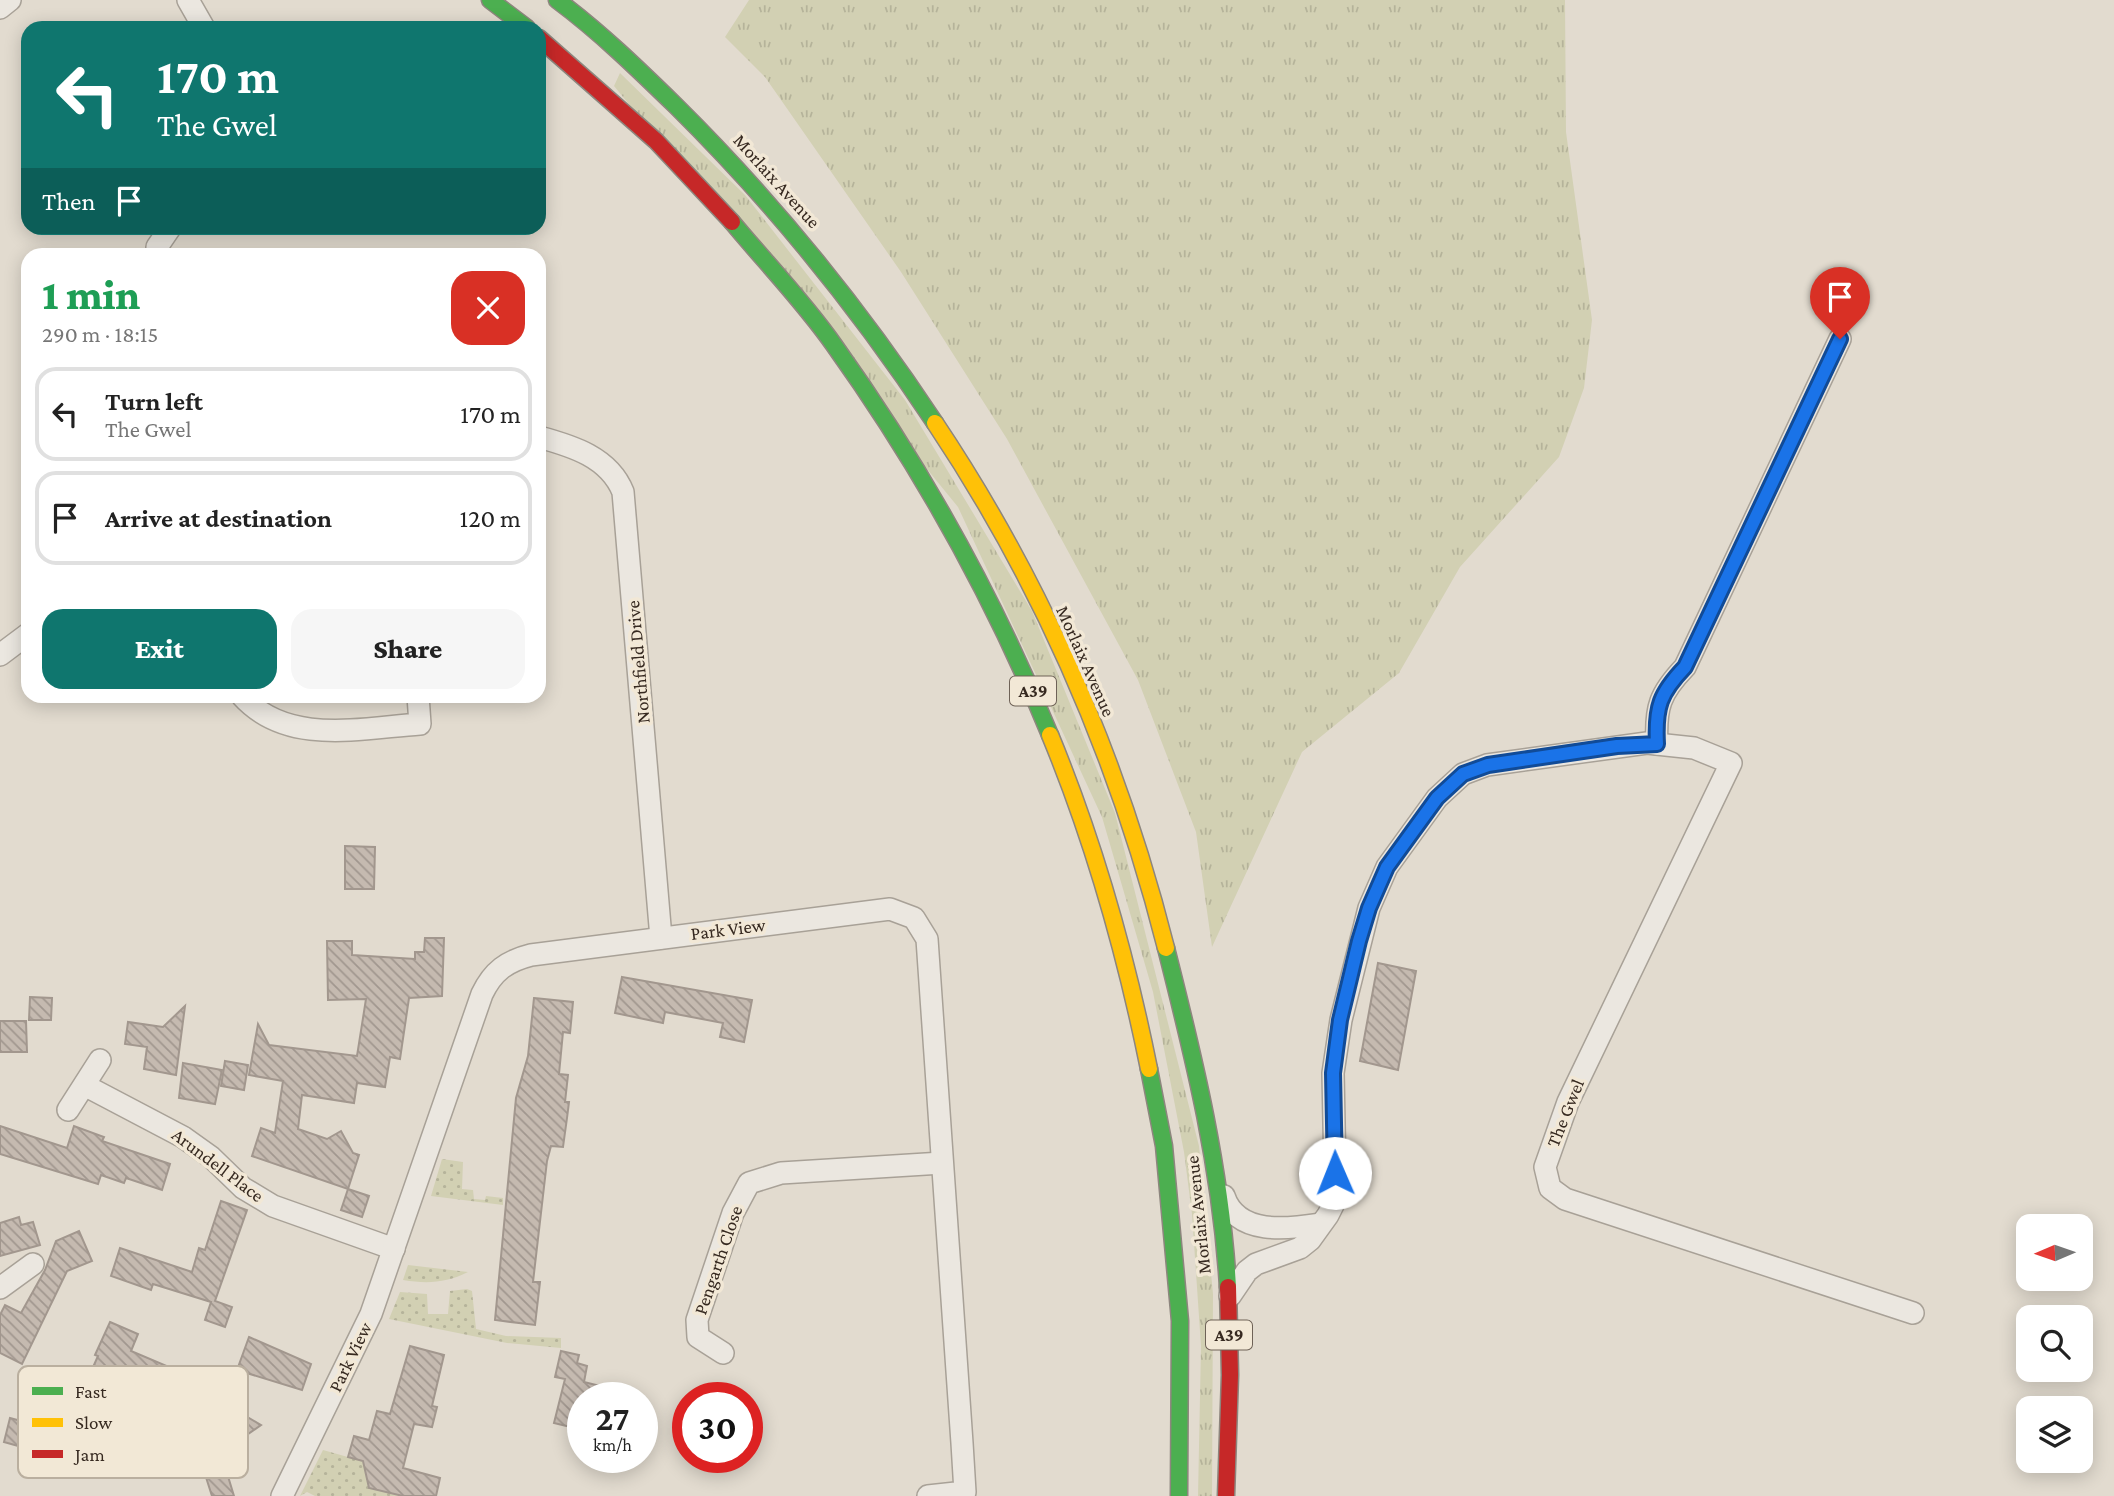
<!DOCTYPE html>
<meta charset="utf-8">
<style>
:root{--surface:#fff;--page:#f6f6f6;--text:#222;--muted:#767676;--line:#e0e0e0;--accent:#0f766e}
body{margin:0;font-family:"Crimson Pro",serif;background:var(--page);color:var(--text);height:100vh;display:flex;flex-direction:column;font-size:26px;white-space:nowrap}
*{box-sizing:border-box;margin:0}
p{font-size:23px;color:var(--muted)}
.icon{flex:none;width:38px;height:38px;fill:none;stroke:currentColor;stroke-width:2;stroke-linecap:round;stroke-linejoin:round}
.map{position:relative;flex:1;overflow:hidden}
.side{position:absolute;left:21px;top:248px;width:525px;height:455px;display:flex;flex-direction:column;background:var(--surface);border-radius:21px;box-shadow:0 4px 18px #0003}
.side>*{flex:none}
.top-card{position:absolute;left:21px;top:21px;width:525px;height:214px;border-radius:21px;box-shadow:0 4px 18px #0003;background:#0f766e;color:#fff;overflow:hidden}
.needle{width:46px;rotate:268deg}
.tools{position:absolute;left:2016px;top:1214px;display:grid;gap:14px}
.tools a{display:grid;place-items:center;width:77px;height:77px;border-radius:14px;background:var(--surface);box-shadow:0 4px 18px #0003;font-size:35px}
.speed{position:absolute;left:567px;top:1382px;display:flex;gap:14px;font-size:35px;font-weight:700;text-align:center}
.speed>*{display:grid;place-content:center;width:91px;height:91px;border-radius:50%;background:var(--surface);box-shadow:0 4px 18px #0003;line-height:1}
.speed small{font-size:18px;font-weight:400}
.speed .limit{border:10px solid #d22;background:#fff;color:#111}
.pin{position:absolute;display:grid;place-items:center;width:60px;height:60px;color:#fff;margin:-72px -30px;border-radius:50% 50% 50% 0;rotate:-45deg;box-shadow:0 0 7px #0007}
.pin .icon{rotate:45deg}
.me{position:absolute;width:77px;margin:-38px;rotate:359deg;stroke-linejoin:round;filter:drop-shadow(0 0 5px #0008)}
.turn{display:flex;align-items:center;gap:24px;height:147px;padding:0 21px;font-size:32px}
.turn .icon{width:91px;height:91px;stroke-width:2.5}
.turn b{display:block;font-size:49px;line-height:60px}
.then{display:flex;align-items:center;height:66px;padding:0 21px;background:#0003;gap:14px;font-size:26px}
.round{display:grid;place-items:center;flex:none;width:74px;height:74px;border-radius:21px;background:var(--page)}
.headline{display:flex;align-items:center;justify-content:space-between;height:119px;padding:0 21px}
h1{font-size:42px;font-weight:800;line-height:52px;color:#1e9e55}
.cta{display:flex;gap:14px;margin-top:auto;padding:14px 21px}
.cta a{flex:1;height:80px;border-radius:21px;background:var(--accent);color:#fff;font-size:28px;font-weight:800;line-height:80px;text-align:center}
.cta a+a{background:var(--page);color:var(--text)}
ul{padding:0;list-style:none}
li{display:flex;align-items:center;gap:21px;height:94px;margin:0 14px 10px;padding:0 7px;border:4px solid var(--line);border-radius:21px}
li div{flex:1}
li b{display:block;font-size:26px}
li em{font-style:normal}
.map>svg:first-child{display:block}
.grass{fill:url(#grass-tufts)}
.park{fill:url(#park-dots)}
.building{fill:url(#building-back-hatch);stroke:#a2978e;stroke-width:2}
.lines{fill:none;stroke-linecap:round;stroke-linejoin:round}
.street-casing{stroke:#a8a197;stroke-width:24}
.fast-casing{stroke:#8d867e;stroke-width:19}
.slow-casing{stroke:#8d867e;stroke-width:19}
.jam-casing{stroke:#8d867e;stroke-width:19}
.street{stroke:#ebe7e0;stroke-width:21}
.fast{stroke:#4caf50;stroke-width:16}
.slow{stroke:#ffc107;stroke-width:16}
.jam{stroke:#c62828;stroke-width:16}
.route-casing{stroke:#114b97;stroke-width:18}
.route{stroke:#1a73e8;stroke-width:12}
.labels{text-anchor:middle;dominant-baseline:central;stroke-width:7;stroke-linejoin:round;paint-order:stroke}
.shield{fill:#f2e8d6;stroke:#6e6257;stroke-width:2}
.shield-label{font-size:18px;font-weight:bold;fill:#362920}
.street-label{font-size:19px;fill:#362920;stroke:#f2e8d6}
.key{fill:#f2e8d6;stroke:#baaf9f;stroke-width:2}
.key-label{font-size:19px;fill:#362920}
</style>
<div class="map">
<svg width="2114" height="1496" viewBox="0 0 2114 1496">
<defs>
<pattern id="grass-tufts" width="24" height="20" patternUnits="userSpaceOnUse" patternTransform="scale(1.75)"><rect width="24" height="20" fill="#d2d0b3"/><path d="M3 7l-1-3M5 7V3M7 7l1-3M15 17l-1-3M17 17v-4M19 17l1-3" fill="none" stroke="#b5b39a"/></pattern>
<pattern id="park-dots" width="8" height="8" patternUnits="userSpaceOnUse" patternTransform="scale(1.75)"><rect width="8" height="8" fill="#d2d0b3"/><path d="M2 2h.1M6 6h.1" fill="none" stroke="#b5b39a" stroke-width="1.8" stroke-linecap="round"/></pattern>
<pattern id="building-back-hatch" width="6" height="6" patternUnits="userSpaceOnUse" patternTransform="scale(1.75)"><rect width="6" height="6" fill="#c5bab0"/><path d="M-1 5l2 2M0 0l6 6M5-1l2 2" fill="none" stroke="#a1978f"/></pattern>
</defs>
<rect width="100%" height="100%" fill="#e2dbcf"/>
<g class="grass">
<polygon points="749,0 1565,0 1566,132 1592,320 1584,388 1559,457 1460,567 1399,673 1302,752 1212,947 1196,832 1138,680 1007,439 901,272 765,77 725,37"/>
<polygon points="620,73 745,195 905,400 1032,611 1115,813 1199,1146 1213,1294 1212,1496 1198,1496 1201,1346 1192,1214 1184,1152 1153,992 1102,817 958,507 614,86"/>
</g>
<g class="park">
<polygon points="442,1159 463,1162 462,1189 473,1190 474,1199 485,1200 486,1196 503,1198 503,1205 431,1196"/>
<path d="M408,1265L468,1272C446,1283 427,1284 403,1280Z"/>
<polygon points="467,1289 472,1291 476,1329 506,1336 561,1338 561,1348 507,1343 389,1319 400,1292 427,1294 428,1314 448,1314 450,1291"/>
<polygon points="368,1439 389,1445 404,1496 315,1496 307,1492 300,1496 323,1450 362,1461"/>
</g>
<g class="building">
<polygon points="345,846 375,847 374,889 345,889"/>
<polygon points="425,938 444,938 442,996 409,998 400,1059 390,1057 385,1087 357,1083 354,1103 302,1095 298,1129 327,1139 341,1131 353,1153 359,1155 348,1189 252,1156 261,1128 275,1133 283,1081 249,1075 258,1024 269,1045 357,1056 366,999 328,1000 327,941 352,941 352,955 415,959 415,952 424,952"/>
<polygon points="1378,963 1416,971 1398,1070 1360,1061"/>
<polygon points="622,977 752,1000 744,1042 720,1037 723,1023 665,1012 663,1023 615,1013"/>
<polygon points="30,997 52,998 51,1020 29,1020"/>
<polygon points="534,998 573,1002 570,1033 563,1032 559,1074 568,1075 565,1102 569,1102 567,1118 563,1147 551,1146 547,1161 533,1282 540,1282 535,1325 495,1320 516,1098 528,1056"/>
<polygon points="185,1006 176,1075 144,1069 147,1047 125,1044 128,1022 163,1027"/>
<polygon points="0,1021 26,1021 27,1052 0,1052"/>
<polygon points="225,1061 248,1065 244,1090 221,1086"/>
<polygon points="183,1063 222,1070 215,1104 179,1098"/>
<polygon points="0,1126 67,1148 74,1126 104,1137 102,1141 170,1164 162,1190 126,1178 124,1183 101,1175 98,1184 0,1154"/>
<polygon points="348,1189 369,1196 362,1217 341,1210"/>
<polygon points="221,1201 247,1210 215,1301 232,1307 225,1327 205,1320 211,1302 153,1284 151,1290 111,1276 120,1248 192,1272 199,1248 205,1250"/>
<polygon points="19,1217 21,1225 33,1222 40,1245 0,1256 0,1223"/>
<polygon points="79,1231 92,1261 67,1271 22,1364 0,1353 0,1315 5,1305 21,1313 45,1270 56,1241"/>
<polygon points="110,1322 138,1334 131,1351 169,1367 162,1383 185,1392 174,1420 166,1417 154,1446 130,1436 137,1418 84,1396 93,1375 90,1374 98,1356 95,1355"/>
<polygon points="249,1337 311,1364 302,1390 237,1370"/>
<polygon points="410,1346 444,1355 432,1406 437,1407 432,1427 414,1424 403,1468 440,1478 436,1496 403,1496 369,1488 363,1461 348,1457 354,1436 369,1440 377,1411 390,1414"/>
<polygon points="561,1351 579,1355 577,1363 587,1366 584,1382 620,1391 619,1398 583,1398 583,1430 554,1423 565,1379 555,1377"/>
<polygon points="219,1406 231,1411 232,1408 261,1425 244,1437 227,1473 234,1496 212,1496 204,1471 197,1468 215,1432 208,1429"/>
<polygon points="40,1410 80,1421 74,1442 61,1441 53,1471 26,1464 29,1449 4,1442 10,1418 36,1425"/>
</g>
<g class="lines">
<defs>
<g id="street">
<polyline points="188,0 204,28"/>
<polyline points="0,8 10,0"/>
<polyline points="157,256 157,247 170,228"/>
<path d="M539,437C572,446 609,457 623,492L661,938"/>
<polyline points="0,655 28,634"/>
<path d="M242,696C287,746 361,728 420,724L418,696"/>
<path d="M1657,744C1655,707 1660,693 1685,667L1840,339"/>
<polyline points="86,1086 183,1137 211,1157 243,1188 273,1206 394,1249"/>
<polyline points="68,1110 100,1060"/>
<path d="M1224,1196C1237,1236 1288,1229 1320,1224"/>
<polyline points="0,1288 33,1264"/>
<polyline points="1230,1296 1247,1271 1256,1264 1300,1248 1310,1240 1328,1215 1333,1205 1335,1173 1333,1073 1341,1020 1369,908 1387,867 1437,798 1463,774 1487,765 1647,743 1694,748 1731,763 1568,1102 1545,1167 1550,1188 1565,1199 1913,1313"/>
<polyline points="723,1353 698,1337 697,1320 733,1213 749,1183 781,1173 942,1163"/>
<path d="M282,1496L371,1314L482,994C493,971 507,961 531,955L890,909L914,918L927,939L962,1443L965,1492L928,1496"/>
</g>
<g id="fast">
<polyline points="490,0 527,28"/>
<path d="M557,0C600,32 638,69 676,106C774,203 859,308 935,423"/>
<path d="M732,222C766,263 804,302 834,345C922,468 993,596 1050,735"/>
<path d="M1166,948C1195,1062 1221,1169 1228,1287"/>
<polyline points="1149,1069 1164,1146 1180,1321 1179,1496"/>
</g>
<g id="slow">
<path d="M935,423C1042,583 1119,762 1166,948"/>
<path d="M1050,735C1095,844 1126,955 1149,1069"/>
</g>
<g id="jam">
<polyline points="539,38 656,141 732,222"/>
<polyline points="1226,1496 1230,1375 1228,1287"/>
</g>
</defs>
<use href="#street" class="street-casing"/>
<use href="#fast" class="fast-casing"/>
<use href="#slow" class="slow-casing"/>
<use href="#jam" class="jam-casing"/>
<use href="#street" class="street"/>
<use href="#fast" class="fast"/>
<use href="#slow" class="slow"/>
<use href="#jam" class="jam"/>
</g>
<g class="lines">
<defs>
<path id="route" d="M1335,1173L1333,1073L1340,1020L1359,941L1369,908L1387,867L1437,798L1463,774L1488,765L1617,746L1657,744C1655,707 1660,693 1685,667L1840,339"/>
</defs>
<use href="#route" class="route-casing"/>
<use href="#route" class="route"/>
</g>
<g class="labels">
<g class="shield">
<rect x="1010" y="676.5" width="46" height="29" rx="5"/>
<rect x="1206" y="1320.5" width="46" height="29" rx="5"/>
</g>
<g class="shield-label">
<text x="1033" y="691">A39</text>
<text x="1229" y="1335">A39</text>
</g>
<g class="street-label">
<text transform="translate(777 181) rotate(48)">Morlaix Avenue</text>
<text transform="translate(1086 661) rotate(66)">Morlaix Avenue</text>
<text transform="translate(638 662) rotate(-95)">Northfield Drive</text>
<text transform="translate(728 929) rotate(-7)">Park View</text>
<text transform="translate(1565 1113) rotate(-68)">The Gwel</text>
<text transform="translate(218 1165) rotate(37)">Arundell Place</text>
<text transform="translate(1198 1215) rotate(-96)">Morlaix Avenue</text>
<text transform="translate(718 1260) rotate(-71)">Pengarth Close</text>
<text transform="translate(350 1357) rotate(-64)">Park View</text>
</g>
</g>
<rect x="18" y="1366" width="230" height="112" rx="10" class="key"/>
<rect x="32" y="1387" width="31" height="8" fill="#4caf50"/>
<rect x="32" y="1418" width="31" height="9" fill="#ffc107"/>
<rect x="32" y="1450" width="31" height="8" fill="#c62828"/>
<g class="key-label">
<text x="75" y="1398">Fast</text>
<text x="75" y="1429">Slow</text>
<text x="75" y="1461">Jam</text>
</g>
</svg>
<div class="tools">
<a><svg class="needle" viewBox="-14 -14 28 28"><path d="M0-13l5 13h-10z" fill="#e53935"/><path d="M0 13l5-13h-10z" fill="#767676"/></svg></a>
<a><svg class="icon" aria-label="search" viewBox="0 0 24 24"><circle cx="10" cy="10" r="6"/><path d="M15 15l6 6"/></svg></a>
<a><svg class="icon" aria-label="layers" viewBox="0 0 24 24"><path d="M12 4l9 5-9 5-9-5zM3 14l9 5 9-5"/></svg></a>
</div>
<div class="speed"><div>27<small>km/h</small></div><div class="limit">30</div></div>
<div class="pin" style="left:1840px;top:339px;background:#d93025"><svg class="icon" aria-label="arrive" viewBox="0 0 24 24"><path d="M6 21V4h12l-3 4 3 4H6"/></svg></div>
<svg class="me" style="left:1335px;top:1173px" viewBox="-20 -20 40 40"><circle r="19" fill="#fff"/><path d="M0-13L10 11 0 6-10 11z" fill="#1a73e8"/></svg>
<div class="top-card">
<div class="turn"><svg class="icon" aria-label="left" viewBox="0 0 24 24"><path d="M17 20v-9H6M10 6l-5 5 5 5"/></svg><div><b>170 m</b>The Gwel</div></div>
<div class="then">Then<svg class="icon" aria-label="arrive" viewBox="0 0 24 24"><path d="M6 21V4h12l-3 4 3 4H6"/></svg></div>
</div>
<section class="side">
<div class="headline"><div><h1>1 min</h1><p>290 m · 18:15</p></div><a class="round" style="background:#d93025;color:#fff"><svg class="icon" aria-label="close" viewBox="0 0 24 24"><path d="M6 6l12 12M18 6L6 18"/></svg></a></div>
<ul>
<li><svg class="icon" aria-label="left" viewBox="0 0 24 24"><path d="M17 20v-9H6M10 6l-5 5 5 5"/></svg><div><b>Turn left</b><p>The Gwel</p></div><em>170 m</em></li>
<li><svg class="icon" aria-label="arrive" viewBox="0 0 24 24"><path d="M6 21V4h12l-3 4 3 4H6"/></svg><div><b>Arrive at destination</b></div><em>120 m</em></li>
</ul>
<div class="cta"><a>Exit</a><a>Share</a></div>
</section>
</div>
